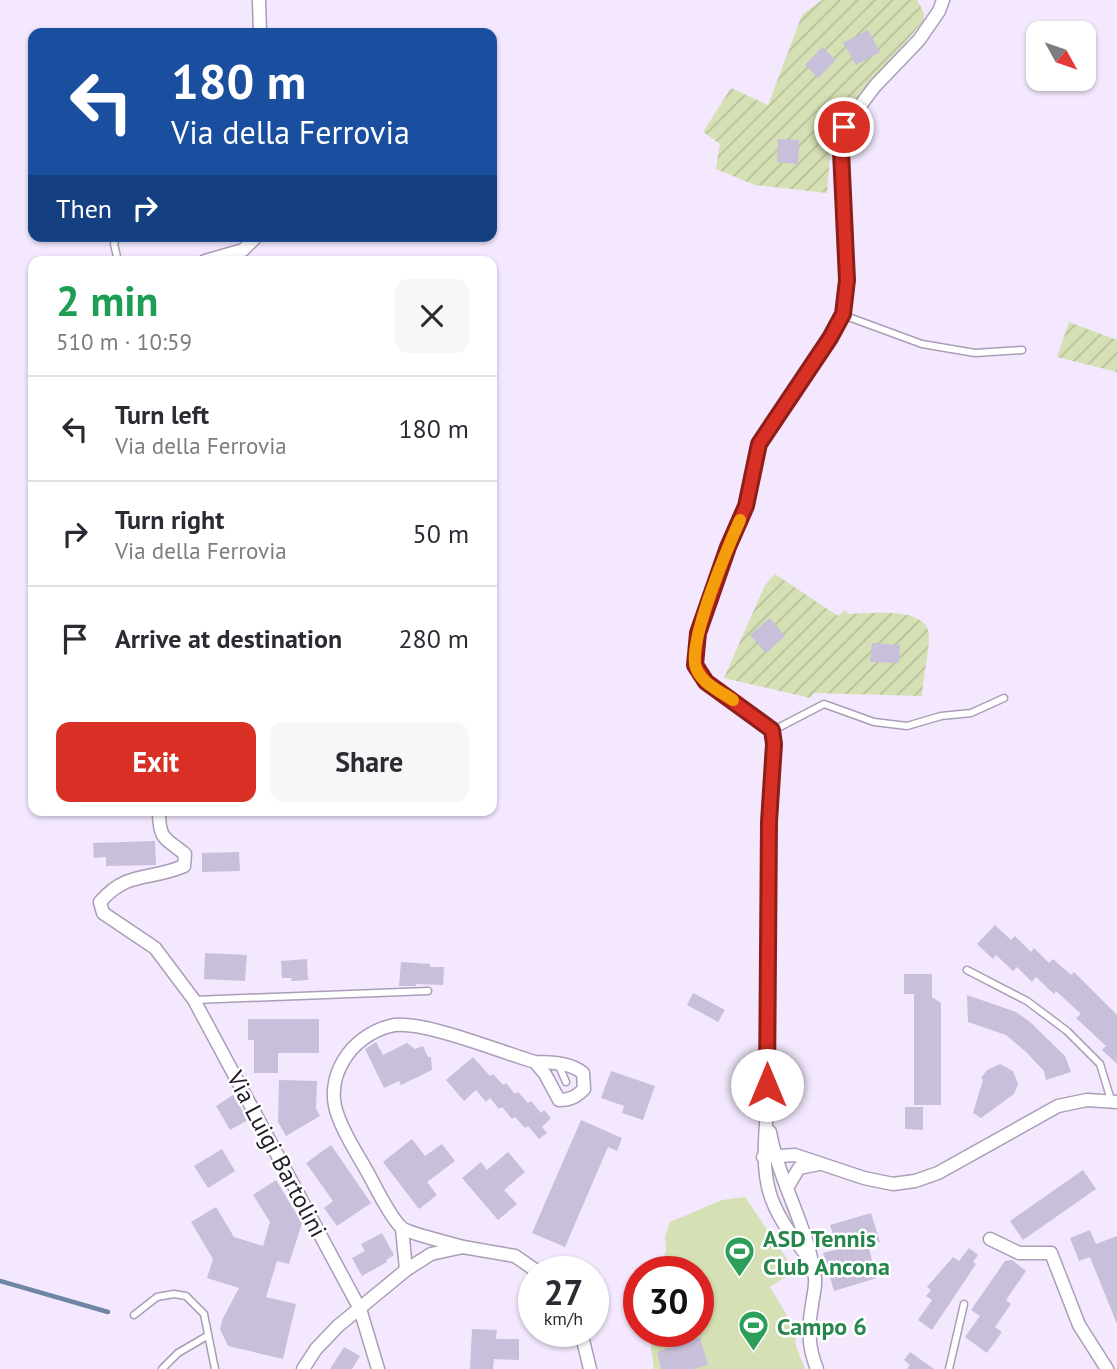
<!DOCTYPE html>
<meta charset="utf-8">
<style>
:root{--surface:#fff;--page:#f7f7f7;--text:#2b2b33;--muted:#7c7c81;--line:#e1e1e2;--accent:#d93025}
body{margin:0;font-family:"PT Sans",sans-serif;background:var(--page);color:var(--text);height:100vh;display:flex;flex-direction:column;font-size:26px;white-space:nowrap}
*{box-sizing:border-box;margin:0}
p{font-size:23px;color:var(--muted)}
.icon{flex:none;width:38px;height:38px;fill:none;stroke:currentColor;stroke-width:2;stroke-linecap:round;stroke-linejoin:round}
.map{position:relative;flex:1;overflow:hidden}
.panel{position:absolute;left:28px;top:256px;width:469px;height:560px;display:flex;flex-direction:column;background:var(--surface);border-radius:14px;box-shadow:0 2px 5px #0004}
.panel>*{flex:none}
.banner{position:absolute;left:28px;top:28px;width:469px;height:214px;border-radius:14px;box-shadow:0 2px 5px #0004;background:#1a4fa0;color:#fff;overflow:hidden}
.needle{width:46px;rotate:130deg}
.controls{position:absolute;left:1026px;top:21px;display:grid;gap:14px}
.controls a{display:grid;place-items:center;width:70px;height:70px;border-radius:14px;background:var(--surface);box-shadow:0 2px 5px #0004;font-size:35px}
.speed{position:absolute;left:518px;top:1256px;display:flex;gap:14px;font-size:35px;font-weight:700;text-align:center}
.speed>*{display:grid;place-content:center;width:91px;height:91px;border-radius:50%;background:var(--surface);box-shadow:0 2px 5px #0004;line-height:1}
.speed small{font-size:18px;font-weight:400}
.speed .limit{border:10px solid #d22;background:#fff;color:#111}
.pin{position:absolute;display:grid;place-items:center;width:60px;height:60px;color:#fff;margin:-30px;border:4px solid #fff;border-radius:50%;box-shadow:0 2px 7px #0007}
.me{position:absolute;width:77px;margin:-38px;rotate:0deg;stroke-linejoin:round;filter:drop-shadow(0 0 5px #0008)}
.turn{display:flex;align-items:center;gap:24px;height:147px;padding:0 28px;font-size:32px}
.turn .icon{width:91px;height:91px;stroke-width:2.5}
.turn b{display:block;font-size:49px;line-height:60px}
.then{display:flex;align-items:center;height:66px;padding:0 28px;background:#0003;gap:14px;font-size:26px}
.round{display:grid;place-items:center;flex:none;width:74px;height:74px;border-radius:14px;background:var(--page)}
.head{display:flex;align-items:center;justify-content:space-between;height:119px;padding:0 28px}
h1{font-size:42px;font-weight:800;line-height:52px;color:#1e9e55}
.cta{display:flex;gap:14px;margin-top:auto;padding:14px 28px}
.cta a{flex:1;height:80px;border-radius:14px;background:var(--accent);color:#fff;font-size:28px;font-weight:800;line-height:80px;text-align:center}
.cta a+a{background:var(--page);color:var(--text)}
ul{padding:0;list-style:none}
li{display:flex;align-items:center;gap:21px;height:105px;padding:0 28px;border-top:2px solid var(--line)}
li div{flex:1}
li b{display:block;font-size:26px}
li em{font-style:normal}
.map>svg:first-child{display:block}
.garden{fill:url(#garden-furrows)}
.pitch{fill:#d5e0b4}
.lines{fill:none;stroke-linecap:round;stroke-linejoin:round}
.stream{stroke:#6e85a3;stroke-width:4.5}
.building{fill:#c8bfda}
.lane-casing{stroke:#aa9eb7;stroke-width:9}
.street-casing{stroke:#aa9eb7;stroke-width:15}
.lane{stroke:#fff;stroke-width:6}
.street{stroke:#fff;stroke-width:12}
.route-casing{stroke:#8d1f18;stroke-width:18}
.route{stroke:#d93025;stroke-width:12}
.slow{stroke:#f59e0b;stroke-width:12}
.labels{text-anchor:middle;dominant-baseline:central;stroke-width:5;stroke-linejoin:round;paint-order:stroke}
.street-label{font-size:24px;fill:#221d27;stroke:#fff}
.leisure-label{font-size:24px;font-weight:bold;fill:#27864d;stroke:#fff;text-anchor:start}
</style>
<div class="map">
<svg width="1117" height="1369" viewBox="0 0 1117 1369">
<defs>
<pattern id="garden-furrows" width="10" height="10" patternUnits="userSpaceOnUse" patternTransform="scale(1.75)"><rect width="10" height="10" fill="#d5e0b4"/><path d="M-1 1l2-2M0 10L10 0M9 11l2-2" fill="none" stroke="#b7c09b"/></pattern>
</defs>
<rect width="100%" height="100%" fill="#f3e8fe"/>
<g class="garden">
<polygon points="822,0 917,0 924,13 924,20 842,118 833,117 827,193 755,185 716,169 720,144 703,132 731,88 768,105 802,15"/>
<polygon points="1069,322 1117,340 1117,372 1057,357"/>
<path d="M775,574L838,616L845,610L848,614C868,614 929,605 929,636C929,655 923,676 922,696L814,693L810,698L724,678L765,585Z"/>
</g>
<polygon class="pitch" points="745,1197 795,1271 770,1287 795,1329 796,1346 805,1369 654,1369 649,1332 698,1332 698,1272 659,1272 666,1250 665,1236 670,1222 722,1200"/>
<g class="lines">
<polyline class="stream" points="0,1281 108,1312"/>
</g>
<g class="building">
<polygon points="868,30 880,52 856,65 843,43"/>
<polygon points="822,47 836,60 818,78 805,65"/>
<polygon points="778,139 799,140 798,164 777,162"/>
<polygon points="770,618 785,636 766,653 750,635"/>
<polygon points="872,643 900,645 899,663 870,662"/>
<polygon points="155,841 156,865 106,866 106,857 94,858 93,843"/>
<polygon points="239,852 240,871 202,872 202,853"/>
<polygon points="995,925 1011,940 1015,936 1031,952 1034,948 1049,963 1053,959 1071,975 1074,972 1117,1015 1117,1064 1102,1050 1106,1046 1076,1018 1081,1014 1056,991 1054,994 1036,977 1032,982 1017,967 1013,971 996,955 993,959 977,944"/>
<polygon points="205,953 247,955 245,981 204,979"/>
<polygon points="307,959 308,980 291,981 292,978 282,978 281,961"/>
<polygon points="401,962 430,964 430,967 444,967 443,985 416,984 416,986 399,986"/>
<polygon points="904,974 932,974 932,997 941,1003 941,1105 914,1105 914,994 904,994"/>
<polygon points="693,993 725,1010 718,1022 687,1005"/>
<polygon points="967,995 1016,1012 1030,1022 1065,1056 1071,1072 1046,1080 1044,1071 1026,1052 1006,1035 968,1022"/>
<polygon points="248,1019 319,1019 319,1053 278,1053 278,1073 254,1073 254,1040 248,1040"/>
<polygon points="376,1042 383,1055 407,1043 415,1049 423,1046 428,1057 431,1057 432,1070 401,1085 399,1081 384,1088 365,1049"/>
<polygon points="473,1057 490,1076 493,1074 503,1085 506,1083 515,1094 518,1092 528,1103 531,1101 541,1113 544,1110 551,1118 542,1127 547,1133 539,1139 528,1126 525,1128 515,1117 512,1119 502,1107 499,1109 490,1098 486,1102 476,1090 464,1101 446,1080"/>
<polygon points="1000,1064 1013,1071 1018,1084 1014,1094 981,1118 973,1113 983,1080 981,1078 987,1070"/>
<polygon points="611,1071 655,1086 643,1120 622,1113 624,1106 601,1098"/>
<polygon points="279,1080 317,1081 316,1108 320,1116 286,1136 278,1122"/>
<polygon points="233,1095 248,1120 230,1130 216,1106"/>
<polygon points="905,1107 923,1107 923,1130 905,1129"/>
<polygon points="581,1120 622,1138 617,1151 608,1147 565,1247 532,1233"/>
<polygon points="412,1139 425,1156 442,1144 455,1161 427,1182 437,1195 419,1209 383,1162"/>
<polygon points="331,1145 371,1203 337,1226 324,1208 333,1201 306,1163"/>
<polygon points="222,1149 235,1171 208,1188 194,1166"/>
<polygon points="508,1152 525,1172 504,1190 517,1204 498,1220 462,1178 481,1162 487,1170"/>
<polygon points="1083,1170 1096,1189 1023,1240 1010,1221"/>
<polygon points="276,1180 302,1223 289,1264 277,1261 266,1297 296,1304 283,1359 228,1346 220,1329 223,1318 239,1288 207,1278 213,1259 191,1222 216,1207 234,1237 263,1246 270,1222 253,1195"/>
<polygon points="871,1213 880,1242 868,1245 877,1278 834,1291 823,1253 838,1249 830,1225"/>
<polygon points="1090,1230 1096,1244 1117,1236 1117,1324 1090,1257 1079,1261 1070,1238"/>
<polygon points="382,1233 394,1255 386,1260 387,1262 362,1276 352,1258 365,1251 361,1244"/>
<polygon points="969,1248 978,1255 973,1262 976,1264 932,1330 918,1320 932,1300 926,1296 931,1290 927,1287 953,1257 959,1261"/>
<polygon points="1012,1260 1026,1271 1006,1300 1011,1304 995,1327 1002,1332 987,1353 965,1337 980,1316 971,1310 1005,1261"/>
<polygon points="472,1329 497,1330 496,1339 519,1339 519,1360 494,1359 493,1369 470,1369"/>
<polygon points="700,1337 708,1365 694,1369 661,1369 657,1352"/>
<polygon points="344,1347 360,1356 352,1369 330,1369"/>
<polygon points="910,1352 934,1369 907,1369 910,1365 904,1360"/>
</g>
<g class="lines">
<defs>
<g id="lane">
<polyline points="117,236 114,244 118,261"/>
<polyline points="843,315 922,344 975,353 1022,350"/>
<polyline points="772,731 824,704 874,722 907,726 941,716 971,713 1004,698"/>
<polyline points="967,970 1027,1001 1067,1031 1100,1064 1111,1100"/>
<polyline points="194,1000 428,991"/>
<polyline points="558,1064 566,1082"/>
<polyline points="134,1315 157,1297 174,1294 186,1296 204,1314 215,1369"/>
<polyline points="162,1369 178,1353 207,1336"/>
<polyline points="949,1369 964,1304"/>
</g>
<g id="street">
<polyline points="259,0 260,33"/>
<polyline points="205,261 243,250 257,236"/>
<path d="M159,810C159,840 164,837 185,854L184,866C149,881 128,870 100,902L103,913L155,948L194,1000L360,1309L378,1369"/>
<path d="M770,1132C779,1182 808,1227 815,1278C816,1286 813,1296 812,1305C808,1328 808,1347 817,1369"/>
<polyline points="763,1157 795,1155 864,1178 893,1184 915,1181 938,1173 1058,1106 1087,1100 1117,1102"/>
<polyline points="787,1188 799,1168 819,1164"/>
<polyline points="402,1228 406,1270"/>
<polyline points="990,1239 1019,1253 1051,1253 1079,1325 1107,1369"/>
<path d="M463,1247C451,1243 410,1234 402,1228C391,1219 375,1186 368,1173C358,1155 345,1136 338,1116C323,1077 351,1036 390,1026C419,1018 503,1053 535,1062L545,1074L559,1100C570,1100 576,1097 584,1089L583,1073C569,1062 553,1063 535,1062"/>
<path d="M811,1261C764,1202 761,1184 767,1110L769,822L774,744L772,731L706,682L695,665L698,633L728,547L746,506L759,444L830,338L843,315L847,280L841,151L844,127L875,86L919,40L939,11L943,0"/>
<polyline points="581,1332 590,1369"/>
<polyline points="303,1369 316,1349 338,1326 406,1270 431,1254 463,1247 515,1256 538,1272"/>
</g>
</defs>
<use href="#lane" class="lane-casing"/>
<use href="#street" class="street-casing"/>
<use href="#lane" class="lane"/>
<use href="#street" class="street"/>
</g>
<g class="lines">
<defs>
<polyline id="route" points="767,1085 769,822 774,744 772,730 706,682 695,665 698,633 728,547 746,506 759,444 830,338 843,314 847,280 841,151 844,127"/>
</defs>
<use href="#route" class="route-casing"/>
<use href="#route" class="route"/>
<path class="slow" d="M733,700C720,691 698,682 695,664C691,634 727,549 740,520"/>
</g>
<defs>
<symbol id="stadium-pin" viewBox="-11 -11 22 30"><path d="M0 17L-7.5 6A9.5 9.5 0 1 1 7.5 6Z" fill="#2e9e5b" stroke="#fff"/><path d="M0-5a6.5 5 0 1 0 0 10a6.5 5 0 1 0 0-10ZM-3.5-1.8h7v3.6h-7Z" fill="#fff"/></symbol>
</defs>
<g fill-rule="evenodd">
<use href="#stadium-pin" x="722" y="1234" width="35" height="47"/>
<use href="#stadium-pin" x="736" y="1308" width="35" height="47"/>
</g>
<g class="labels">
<g class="street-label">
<text transform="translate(277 1154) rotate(62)">Via Luigi Bartolini</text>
</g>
<g class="leisure-label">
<text x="763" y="1238">ASD Tennis<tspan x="763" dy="28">Club Ancona</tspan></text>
<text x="777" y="1326">Campo 6</text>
</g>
</g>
</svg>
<div class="controls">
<a><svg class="needle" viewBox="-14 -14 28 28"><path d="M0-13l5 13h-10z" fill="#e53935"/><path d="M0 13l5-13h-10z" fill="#7c7c81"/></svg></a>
</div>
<div class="speed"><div>27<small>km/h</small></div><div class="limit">30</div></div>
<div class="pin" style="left:844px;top:127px;background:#d93025"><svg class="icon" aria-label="arrive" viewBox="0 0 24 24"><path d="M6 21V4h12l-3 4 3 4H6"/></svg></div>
<svg class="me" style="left:767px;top:1085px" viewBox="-20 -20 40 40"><circle r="19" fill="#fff"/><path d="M0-13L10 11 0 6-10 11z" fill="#d93025"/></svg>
<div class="banner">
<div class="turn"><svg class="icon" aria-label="left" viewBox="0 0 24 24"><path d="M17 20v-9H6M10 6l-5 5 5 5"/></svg><div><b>180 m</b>Via della Ferrovia</div></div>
<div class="then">Then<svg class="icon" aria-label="right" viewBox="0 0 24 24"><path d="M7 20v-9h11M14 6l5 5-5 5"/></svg></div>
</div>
<section class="panel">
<div class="head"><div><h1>2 min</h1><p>510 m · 10:59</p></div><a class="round"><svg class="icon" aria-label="close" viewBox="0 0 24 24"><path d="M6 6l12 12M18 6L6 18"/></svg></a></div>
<ul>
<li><svg class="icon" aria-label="left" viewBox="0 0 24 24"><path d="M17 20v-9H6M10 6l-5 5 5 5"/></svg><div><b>Turn left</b><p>Via della Ferrovia</p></div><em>180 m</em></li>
<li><svg class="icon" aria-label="right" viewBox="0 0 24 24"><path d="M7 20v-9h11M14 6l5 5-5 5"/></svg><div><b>Turn right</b><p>Via della Ferrovia</p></div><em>50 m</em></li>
<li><svg class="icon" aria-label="arrive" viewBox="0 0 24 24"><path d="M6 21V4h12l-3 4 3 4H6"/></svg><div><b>Arrive at destination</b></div><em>280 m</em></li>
</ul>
<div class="cta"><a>Exit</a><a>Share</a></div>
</section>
</div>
